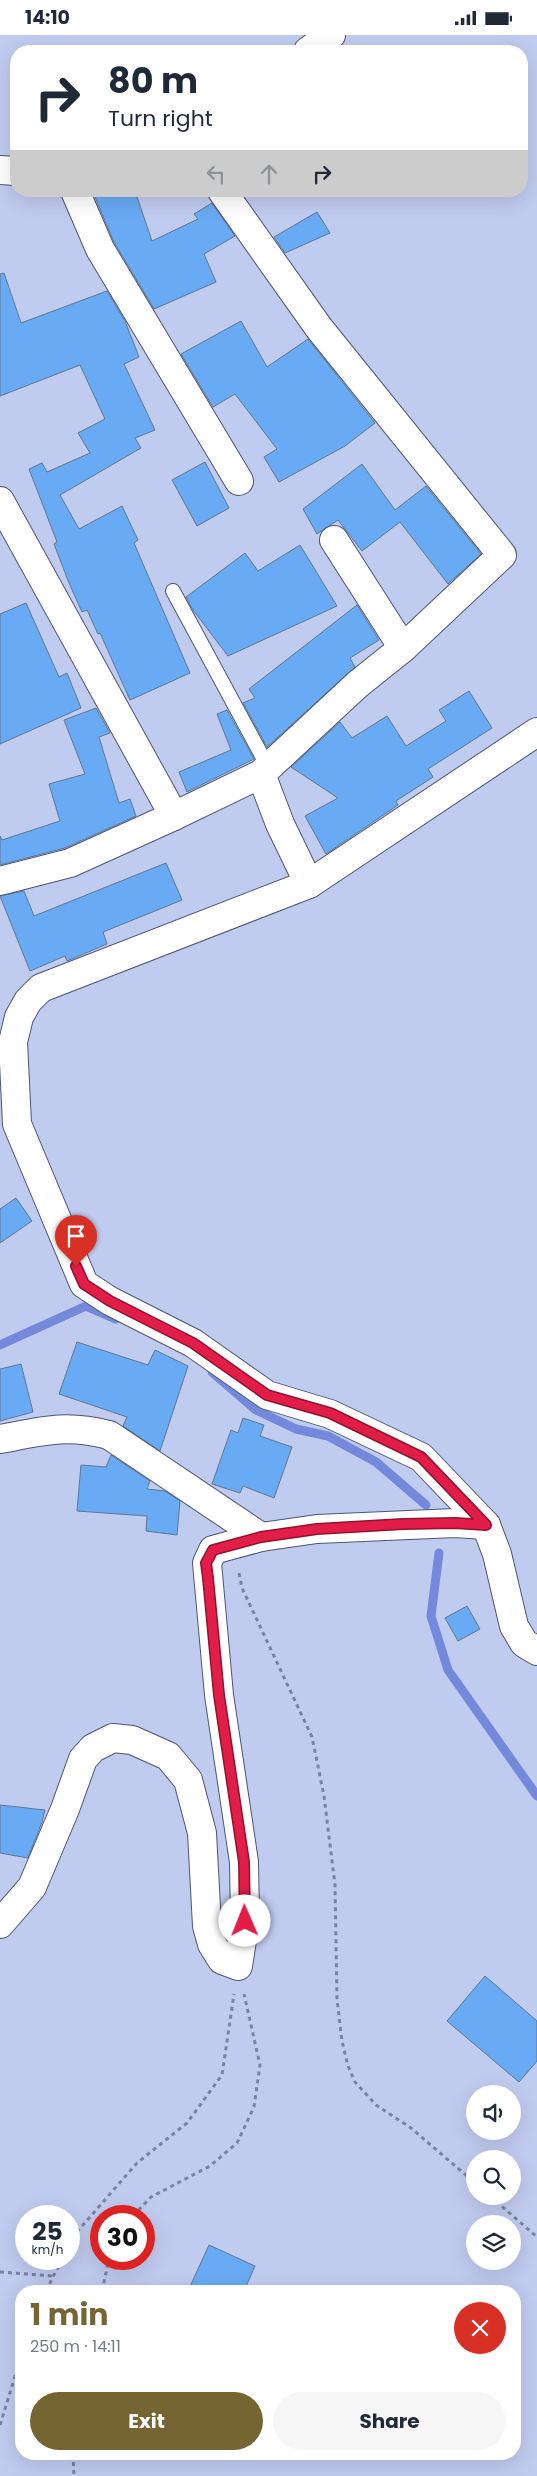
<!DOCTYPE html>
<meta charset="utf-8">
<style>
:root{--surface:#fff;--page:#f6f6f7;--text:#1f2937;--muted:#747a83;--accent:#756532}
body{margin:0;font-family:Poppins,sans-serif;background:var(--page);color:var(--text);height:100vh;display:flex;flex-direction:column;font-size:19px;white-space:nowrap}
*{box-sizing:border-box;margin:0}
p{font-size:16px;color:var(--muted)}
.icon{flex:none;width:28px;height:28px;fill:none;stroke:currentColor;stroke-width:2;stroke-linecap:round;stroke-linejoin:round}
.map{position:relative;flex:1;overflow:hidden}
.drawer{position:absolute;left:15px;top:2250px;width:506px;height:175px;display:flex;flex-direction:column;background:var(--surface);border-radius:20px;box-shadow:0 5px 20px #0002}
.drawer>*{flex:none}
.top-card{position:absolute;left:10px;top:10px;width:518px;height:152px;border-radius:20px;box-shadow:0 5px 20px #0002;background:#fff;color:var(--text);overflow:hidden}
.fabs{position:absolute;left:466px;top:2050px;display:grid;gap:10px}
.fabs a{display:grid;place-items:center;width:55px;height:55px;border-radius:50%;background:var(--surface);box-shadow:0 5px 20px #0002;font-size:25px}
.speed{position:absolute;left:15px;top:2170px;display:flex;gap:10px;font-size:25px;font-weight:700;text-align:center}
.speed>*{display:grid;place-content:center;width:65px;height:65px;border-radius:50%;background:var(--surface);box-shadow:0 5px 20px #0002;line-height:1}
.speed small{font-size:12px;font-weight:400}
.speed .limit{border:8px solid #d22;background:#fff;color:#111}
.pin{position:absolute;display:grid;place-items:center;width:42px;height:42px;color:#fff;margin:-51px -21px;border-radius:50% 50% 50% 0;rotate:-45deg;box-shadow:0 0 5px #0007}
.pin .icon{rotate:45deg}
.me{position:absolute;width:55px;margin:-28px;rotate:359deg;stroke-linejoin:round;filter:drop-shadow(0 0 4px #0008)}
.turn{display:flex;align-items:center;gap:18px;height:105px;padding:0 15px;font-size:22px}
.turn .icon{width:65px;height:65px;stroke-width:2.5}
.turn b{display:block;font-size:35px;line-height:42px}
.lanes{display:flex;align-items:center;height:48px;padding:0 15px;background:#0003;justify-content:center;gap:25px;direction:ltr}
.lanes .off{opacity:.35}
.round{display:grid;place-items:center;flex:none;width:52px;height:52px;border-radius:26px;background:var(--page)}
.overview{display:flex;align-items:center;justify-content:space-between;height:85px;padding:0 15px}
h1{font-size:30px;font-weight:700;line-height:38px;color:var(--accent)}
.button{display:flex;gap:10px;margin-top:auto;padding:10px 15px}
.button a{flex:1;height:58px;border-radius:30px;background:var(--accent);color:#fff;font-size:20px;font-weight:700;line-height:58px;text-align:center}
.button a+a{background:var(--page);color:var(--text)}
.status{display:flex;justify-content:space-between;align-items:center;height:35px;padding:0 25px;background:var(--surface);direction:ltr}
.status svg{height:14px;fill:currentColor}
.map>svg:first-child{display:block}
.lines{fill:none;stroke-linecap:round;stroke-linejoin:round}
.stream{stroke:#7489dc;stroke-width:9}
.building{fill:#68aaf3;stroke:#5e7793}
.lane-casing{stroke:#4c5575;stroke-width:16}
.street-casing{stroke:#4c5575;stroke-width:30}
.path{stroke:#7b839f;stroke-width:3;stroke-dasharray:4 4;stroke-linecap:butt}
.lane{stroke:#fff;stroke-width:14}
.street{stroke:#fff;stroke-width:28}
.route-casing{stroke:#92132f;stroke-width:12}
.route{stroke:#e11d48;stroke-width:9}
</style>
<div class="status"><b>14:10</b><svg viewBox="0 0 49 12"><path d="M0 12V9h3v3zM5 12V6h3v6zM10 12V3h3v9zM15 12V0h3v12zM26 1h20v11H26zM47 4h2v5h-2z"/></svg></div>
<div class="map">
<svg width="537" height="2441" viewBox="0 0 537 2441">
<rect width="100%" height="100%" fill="#c0cbf0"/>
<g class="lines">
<g class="stream">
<polyline points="0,1310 86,1271 116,1284"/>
<polyline points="212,1337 256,1375 296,1394 328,1401 376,1427 426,1470"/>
<polyline points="439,1518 431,1581 448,1635 537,1761"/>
</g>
</g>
<g class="building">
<polygon points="112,156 135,156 152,206 198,184 194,179 212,168 235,201 204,219 216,247 154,274 114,207 97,167 95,162"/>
<polygon points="317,177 330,198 285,218 274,202"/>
<polygon points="4,238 21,288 107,256 125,286 139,322 124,329 155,395 135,403 141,413 60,460 79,494 122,471 138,505 134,508 190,638 130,665 100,598 98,599 87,575 82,577 69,548 54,509 57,507 29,434 42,428 47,437 90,418 78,398 105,384 80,330 0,361 0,239"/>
<polygon points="241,286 267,332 308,304 375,388 345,411 279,447 264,422 277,414 235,359 213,372 181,319"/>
<polygon points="205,427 229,473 197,491 172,445"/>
<polygon points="362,429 395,475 426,451 481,519 448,549 400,487 362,516 338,485 317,499 303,474"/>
<polygon points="300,510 337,571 228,621 193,575 186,562 245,518 258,536"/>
<polygon points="26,568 59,642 67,638 81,673 0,709 0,579"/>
<polygon points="357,570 379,605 350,623 355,632 267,712 243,668 255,663 249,654"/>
<polygon points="469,656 492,693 428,734 433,742 396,766 398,770 326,819 305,781 338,763 291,732 340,687 352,703 387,681 406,711 446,686 439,675"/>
<polygon points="96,673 110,698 99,702 119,768 130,764 136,781 65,813 0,830 0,801 2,805 60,786 49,749 85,739 64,685"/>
<polygon points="227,675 254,724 187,757 179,737 231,715 217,679"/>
<polygon points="166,828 182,865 103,897 107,909 67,926 65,921 30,936 0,861 24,856 34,881"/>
<polygon points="16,1163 32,1186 0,1208 0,1174"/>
<polygon points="77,1307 148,1330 155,1315 188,1331 160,1416 123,1391 127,1382 59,1359"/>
<polygon points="21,1329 33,1377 0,1386 0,1334"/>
<polygon points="243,1383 264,1390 260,1401 292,1412 274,1463 243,1451 240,1458 212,1449 231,1395 238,1398"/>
<polygon points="111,1420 150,1446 147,1454 165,1456 180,1466 177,1500 146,1496 147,1481 77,1476 81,1430 106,1432"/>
<polygon points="467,1571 480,1594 458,1606 445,1583"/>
<polygon points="0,1770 45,1775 42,1787 28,1823 0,1818"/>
<polygon points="485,1941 537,1986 537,2026 519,2047 447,1986"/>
<polygon points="209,2210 255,2231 244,2256 188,2256"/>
</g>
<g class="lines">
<defs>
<polyline id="lane" points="173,556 268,732"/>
<g id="street">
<polyline points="308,16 331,0"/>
<polyline points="0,135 16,136"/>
<polyline points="75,156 100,214 239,446"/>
<polyline points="0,466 174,781"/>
<polyline points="334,505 403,613"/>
<polyline points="537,697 309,849 41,953 28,966 19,982 13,1007 17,1089 84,1249 110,1266 193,1308 267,1360 330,1379 421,1422 486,1490 497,1519 514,1591 524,1608 537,1616"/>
<polyline points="261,739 280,789 309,849"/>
<polyline points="0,846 70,828 174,781 261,739 358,649 403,613 502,520 319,293 222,156"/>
<path d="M0,1404C43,1396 65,1389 109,1400L261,1502"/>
<polyline points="0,1889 32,1852 65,1774 83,1724 93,1713 113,1703 132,1705 168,1721 188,1745 202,1798 207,1891 212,1909 222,1925 238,1931 245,1886 244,1827 219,1660 207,1528 213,1515 261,1502 317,1494 455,1488 486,1490"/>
</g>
</defs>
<use href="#lane" class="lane-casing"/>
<use href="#street" class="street-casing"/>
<g class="path">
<polyline points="239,1538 242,1553 312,1702 324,1761 335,1850 337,1964 342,2006 348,2031 355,2047 376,2070 411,2093 475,2148"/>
<polyline points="490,2161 537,2202"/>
<polyline points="133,2181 151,2162 210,2131 237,2108 254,2072 260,2030 244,1959"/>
<polyline points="69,2211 76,2198 137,2128 187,2088 222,2040 234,1959"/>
<polyline points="0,2237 53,2241"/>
<polyline points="46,2256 62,2224"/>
<polyline points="102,2256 109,2224"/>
<polyline points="0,2390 21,2322"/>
<polyline points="73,2419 74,2441"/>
</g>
<use href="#lane" class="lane"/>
<use href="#street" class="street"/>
</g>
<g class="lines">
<defs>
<polyline id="route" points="76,1231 84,1249 110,1266 193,1308 267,1360 330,1378 421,1422 486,1490 455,1488 403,1489 317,1494 261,1502 213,1515 206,1528 208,1543 219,1660 244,1827 245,1886"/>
</defs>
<use href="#route" class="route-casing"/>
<use href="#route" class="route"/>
</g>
</svg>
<div class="fabs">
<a><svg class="icon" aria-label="sound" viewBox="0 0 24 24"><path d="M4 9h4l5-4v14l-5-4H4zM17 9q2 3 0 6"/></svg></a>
<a><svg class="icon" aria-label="search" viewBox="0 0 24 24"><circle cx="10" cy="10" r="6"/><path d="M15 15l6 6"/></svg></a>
<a><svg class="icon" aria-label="layers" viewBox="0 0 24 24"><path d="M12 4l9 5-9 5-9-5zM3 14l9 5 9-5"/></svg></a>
</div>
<div class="speed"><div>25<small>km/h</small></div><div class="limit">30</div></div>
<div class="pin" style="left:76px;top:1231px;background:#d93025"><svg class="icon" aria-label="arrive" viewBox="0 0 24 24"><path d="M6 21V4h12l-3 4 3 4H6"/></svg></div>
<svg class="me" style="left:245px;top:1886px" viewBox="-20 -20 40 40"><circle r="19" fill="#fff"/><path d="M0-13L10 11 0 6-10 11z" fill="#e11d48"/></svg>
<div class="top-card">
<div class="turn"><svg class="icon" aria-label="right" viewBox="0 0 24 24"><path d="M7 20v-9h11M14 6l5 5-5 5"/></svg><div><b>80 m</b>Turn right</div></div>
<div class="lanes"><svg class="icon off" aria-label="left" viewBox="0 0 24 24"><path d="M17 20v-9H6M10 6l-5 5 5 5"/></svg><svg class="icon off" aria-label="ahead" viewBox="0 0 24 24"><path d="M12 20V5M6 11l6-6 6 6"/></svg><svg class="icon" aria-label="right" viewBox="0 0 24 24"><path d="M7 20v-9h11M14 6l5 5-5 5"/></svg></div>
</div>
<section class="drawer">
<div class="overview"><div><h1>1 min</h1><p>250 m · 14:11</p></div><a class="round" style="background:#d93025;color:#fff"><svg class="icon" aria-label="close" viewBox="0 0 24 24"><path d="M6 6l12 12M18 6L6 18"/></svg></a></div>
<div class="button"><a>Exit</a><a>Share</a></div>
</section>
</div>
